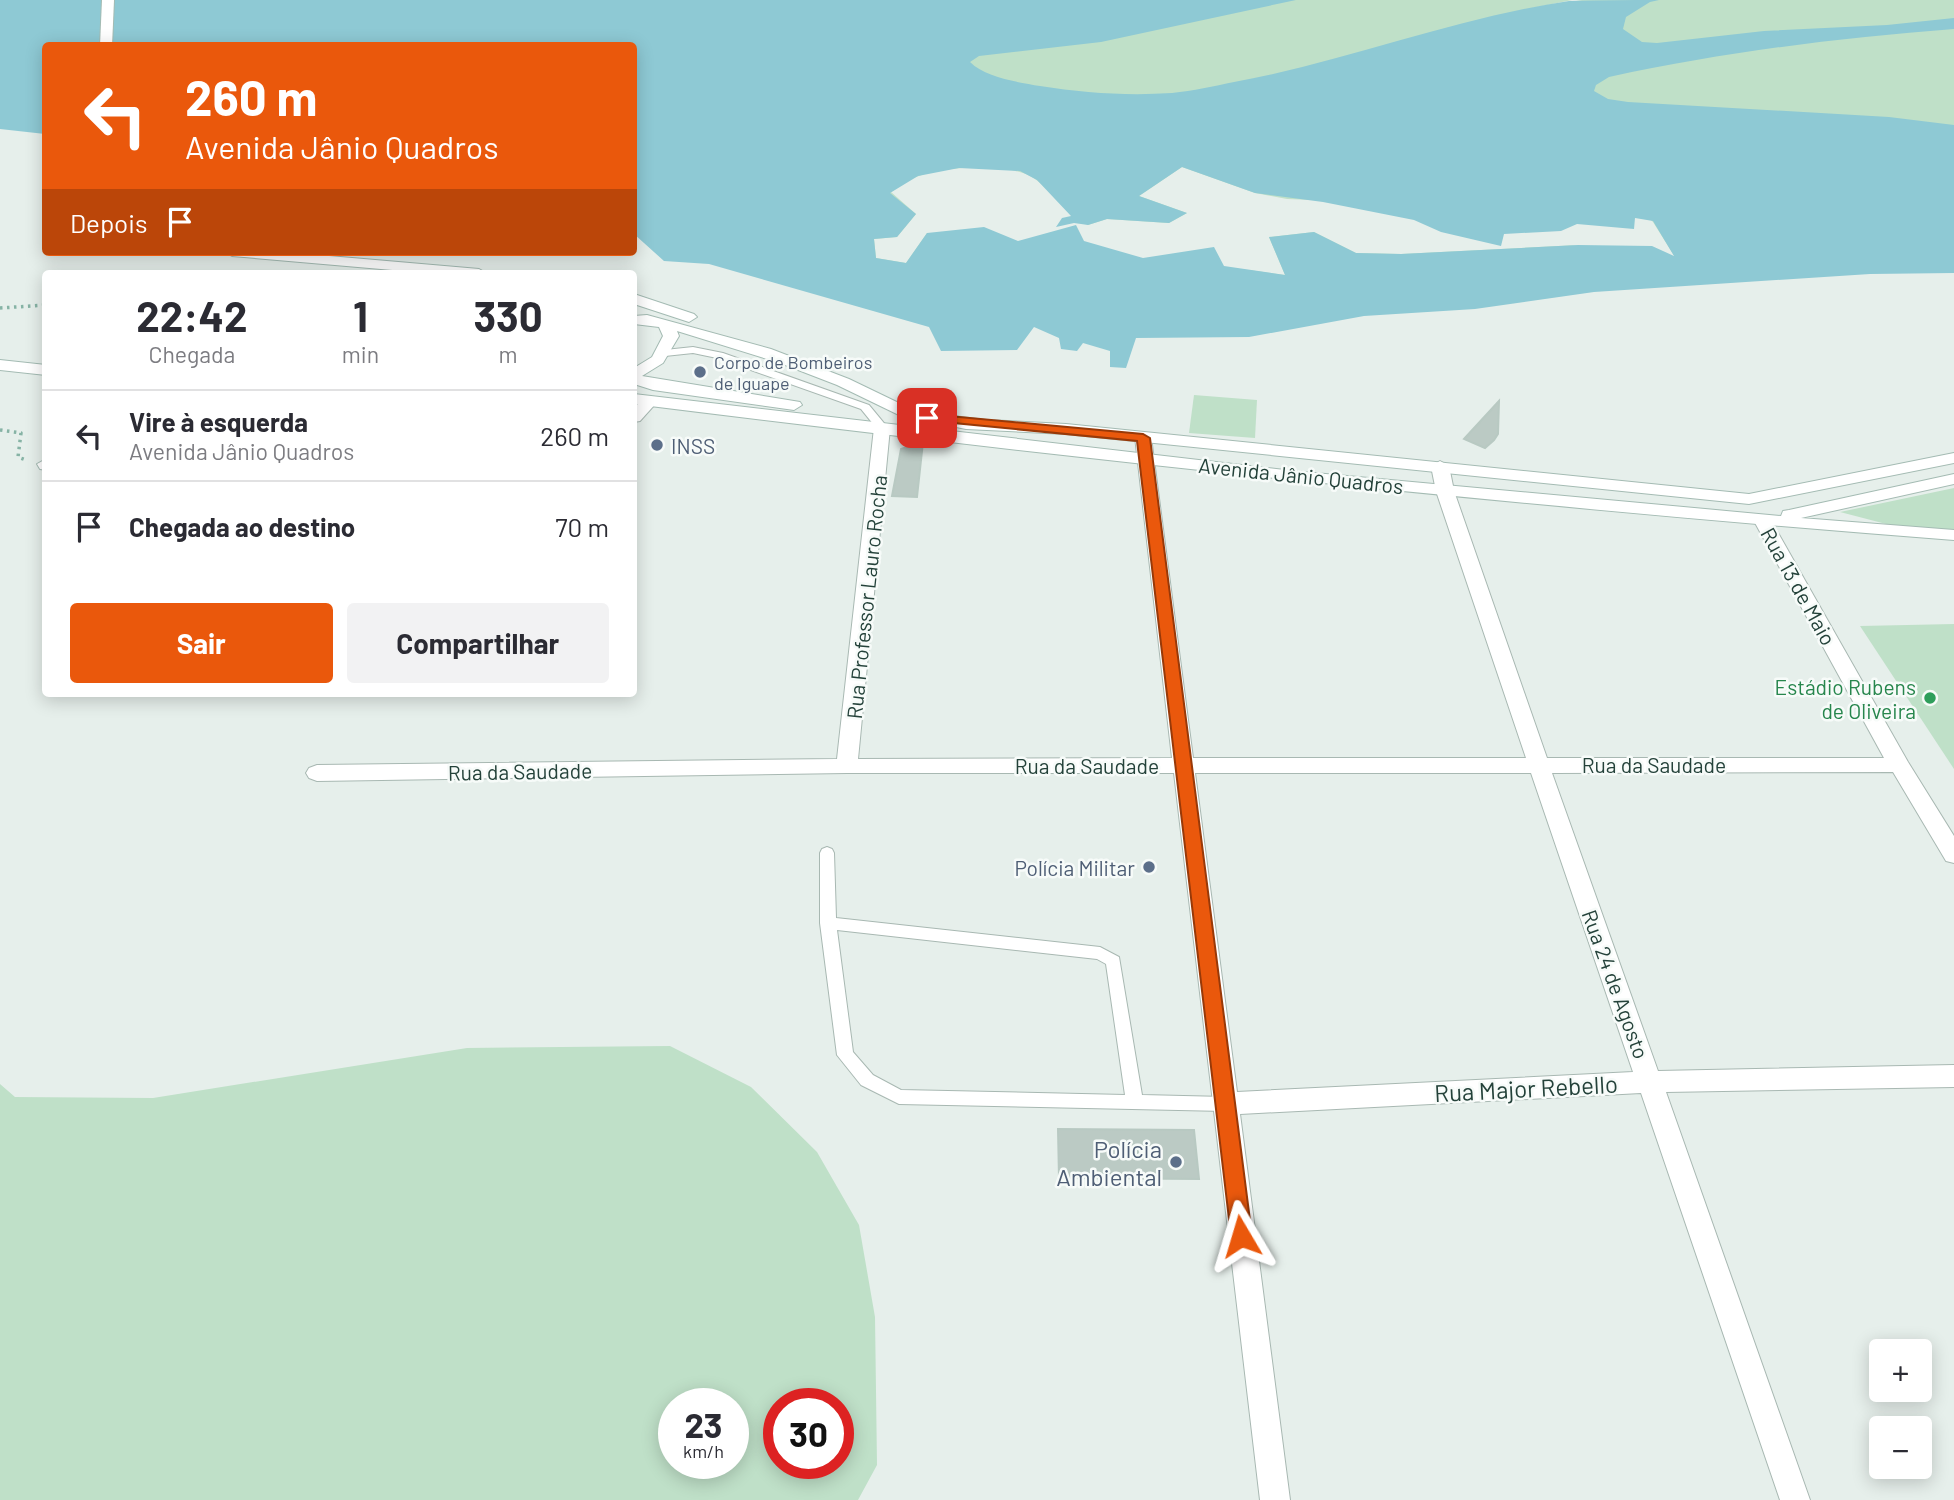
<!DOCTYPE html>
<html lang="pt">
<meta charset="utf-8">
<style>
:root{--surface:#fff;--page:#f2f2f3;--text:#2b2b33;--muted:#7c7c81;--line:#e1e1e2;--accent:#ea580c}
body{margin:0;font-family:Barlow,sans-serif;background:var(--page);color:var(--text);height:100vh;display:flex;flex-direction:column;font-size:26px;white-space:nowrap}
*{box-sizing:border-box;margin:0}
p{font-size:23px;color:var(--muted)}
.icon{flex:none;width:38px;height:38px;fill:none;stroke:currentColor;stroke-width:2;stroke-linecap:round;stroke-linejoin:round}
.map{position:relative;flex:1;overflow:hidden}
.sheet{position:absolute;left:42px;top:270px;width:595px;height:427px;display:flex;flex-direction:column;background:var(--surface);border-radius:7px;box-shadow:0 4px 18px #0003}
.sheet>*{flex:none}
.hud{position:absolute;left:42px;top:42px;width:595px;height:214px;border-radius:7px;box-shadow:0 4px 18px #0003;background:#ea580c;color:#fff;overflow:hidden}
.controls{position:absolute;left:1869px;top:1339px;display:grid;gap:14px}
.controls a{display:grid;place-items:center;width:63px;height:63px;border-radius:7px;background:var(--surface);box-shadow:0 4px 18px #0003;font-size:35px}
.speed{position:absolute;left:658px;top:1388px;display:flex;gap:14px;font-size:35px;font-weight:700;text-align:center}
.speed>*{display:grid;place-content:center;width:91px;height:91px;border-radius:50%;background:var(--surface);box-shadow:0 4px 18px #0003;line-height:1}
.speed small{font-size:18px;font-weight:400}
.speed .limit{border:10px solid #d22;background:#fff;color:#111}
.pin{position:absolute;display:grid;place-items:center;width:60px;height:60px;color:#fff;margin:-30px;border-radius:14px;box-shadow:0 4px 10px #0006}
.me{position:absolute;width:77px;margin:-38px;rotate:353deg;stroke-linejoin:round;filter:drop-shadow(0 0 5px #0008)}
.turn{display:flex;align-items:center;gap:24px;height:147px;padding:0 28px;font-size:32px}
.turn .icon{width:91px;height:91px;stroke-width:2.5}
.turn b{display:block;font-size:49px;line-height:60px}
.then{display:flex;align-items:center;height:66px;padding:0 28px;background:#0003;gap:14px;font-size:26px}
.eta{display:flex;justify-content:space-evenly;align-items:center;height:119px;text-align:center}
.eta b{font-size:42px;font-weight:700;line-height:49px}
.cta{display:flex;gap:14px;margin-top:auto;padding:14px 28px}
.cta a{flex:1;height:80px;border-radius:7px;background:var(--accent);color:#fff;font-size:28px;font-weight:700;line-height:80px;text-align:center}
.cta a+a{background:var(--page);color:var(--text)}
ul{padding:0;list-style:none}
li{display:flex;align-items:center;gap:21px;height:91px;padding:0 28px;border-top:2px solid var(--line)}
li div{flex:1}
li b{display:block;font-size:26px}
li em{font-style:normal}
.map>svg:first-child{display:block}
.green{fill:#bfe0c8;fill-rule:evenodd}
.water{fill:#8ec9d4;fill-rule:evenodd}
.building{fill:#bbcac4;stroke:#b8c9c2;stroke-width:2}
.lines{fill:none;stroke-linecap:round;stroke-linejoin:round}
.lane-casing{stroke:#a8b8b2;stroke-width:2}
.street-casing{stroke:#a8b8b2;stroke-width:2}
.secondary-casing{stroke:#a4bbb3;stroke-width:2}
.path{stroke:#86b3a5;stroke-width:3.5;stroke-dasharray:2.5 4.5;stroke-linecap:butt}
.lane{fill:#fff;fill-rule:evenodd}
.street{fill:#fff;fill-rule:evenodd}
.secondary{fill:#fff;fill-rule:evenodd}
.route{fill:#ea580c;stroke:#983908;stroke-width:2}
.service-dot{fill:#5c6f8a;stroke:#f7fbf9;stroke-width:2.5}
.leisure-dot{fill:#2e9e5b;stroke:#f7fbf9;stroke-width:2.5}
.labels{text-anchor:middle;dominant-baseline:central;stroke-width:5;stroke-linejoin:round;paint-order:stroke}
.far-service-label{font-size:18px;fill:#4e5e75;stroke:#f7fbf9;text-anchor:start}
.service-label{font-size:21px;fill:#4e5e75;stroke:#f7fbf9;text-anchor:start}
.street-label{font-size:21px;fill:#24423a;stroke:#f7fbf9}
.leisure-label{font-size:21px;fill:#27864d;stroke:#f7fbf9;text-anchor:end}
.near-street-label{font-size:24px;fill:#24423a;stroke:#f7fbf9}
.near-service-label{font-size:24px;fill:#4e5e75;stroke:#f7fbf9;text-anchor:end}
</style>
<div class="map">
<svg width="1954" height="1500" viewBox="0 0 1954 1500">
<rect width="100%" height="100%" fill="#e6efeb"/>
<g class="green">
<path d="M516,0H1572L1518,11L1582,0H1954V250L1675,257L1653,222L1644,213L1287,199L1255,193L1182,167L1139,196L1187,213L1169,223L1107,219L1088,225C1066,214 1055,193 1035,179C1011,162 946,166 919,176C909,179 899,187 891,192L916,214L897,237L874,239L876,258L906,263L927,233L1036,263L1249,270L1285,275L1269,237L1314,232L1356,253L1401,254L1578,245L1288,292L807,271L634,46H441Z"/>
<polygon points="1194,395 1257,400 1255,438 1189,433"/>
<polygon points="1954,488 1954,531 1890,525 1840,512"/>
<polygon points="1954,624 1954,769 1860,626"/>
<path d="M670,1046L751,1087L817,1152L859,1225L875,1317L877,1465L858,1500H0V1084L15,1097L153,1098L467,1048ZM674,1404H733V1463H674ZM779,1404H838V1463H779Z"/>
</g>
<path class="water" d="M0,0H1296L1101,42L979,56L970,62C986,78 1018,82 1040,86C1084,93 1127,96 1172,93C1193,91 1214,86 1234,82C1348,61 1455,18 1569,1C1598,0 1630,0 1659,0L1650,2L1626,17L1623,29L1642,42L1657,43L1764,31L1887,25L1954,18V29C1836,38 1725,52 1609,77L1596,85L1594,91L1608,99L1628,102L1889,117L1954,125V273L1870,274L1594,292L1475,309L1364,316L1249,337L1136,338L1126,368L1110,367V351L1083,343L1077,351L1061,349L1059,338L1034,327L1017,350L941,351L929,327L709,264L664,261L634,234V46H46L45,134L0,129ZM1182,167L1255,193L1323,202L1414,220L1441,232L1501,246L1504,234L1561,231L1577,224L1634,229L1635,218L1653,221L1674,256L1652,246L1578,245L1401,254L1356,253L1314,232L1269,237L1285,275L1224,266L1214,247L1143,258L1084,241L1076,225L1018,241L984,227L927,233L906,263L876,258L874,239L897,237L916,214L890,193L918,176L959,168L1020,171L1037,180L1071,216L1062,218L1056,227L1074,223L1088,225L1107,219L1169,223L1187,213L1139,196Z"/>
<g class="building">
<polygon points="1499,401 1498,434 1494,440 1485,448 1464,439"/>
<polygon points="923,442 917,497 892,496 901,449"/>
<polygon points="1058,1129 1194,1130 1199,1179 1059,1178"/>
</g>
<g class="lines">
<defs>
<g id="lane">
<polygon points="693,347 723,353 869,405 888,428 886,430 878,430 861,409 717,358 693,353 665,356 660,353 665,350"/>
<path d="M827,847L832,849L834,853L836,918L1100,947L1119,957L1142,1095L1225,1097L1231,1099L1234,1104L1231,1109L1225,1111L899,1104L861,1085L837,1055L820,923V853L822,849ZM837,930L1097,959L1106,964L1125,1095L901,1090L873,1075L853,1052Z"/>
</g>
<g id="street">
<polygon points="650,396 658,401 640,421 634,422 634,408 644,398"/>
<path d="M882,423L890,428L858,759L1172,758L1135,437L1143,432L1151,437L1193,758H1526L1436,491L1431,466L1440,461L1449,466L1454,491L1547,758H1884L1754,521L1757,517H1769L1908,762L1954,836V863L1946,861L1893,772L1552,773L1658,1071L1954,1065V1087L1666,1092L1810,1500H1780L1641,1093L1240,1114L1290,1500H1260L1174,773H847L317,781L309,778L306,773L309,768L317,765L837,759L874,428ZM1195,773H1531L1633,1072L1237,1092Z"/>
</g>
<g id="secondary">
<polygon points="102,0 114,0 112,46 100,46"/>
<polygon points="225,252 283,252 479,269 486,273 427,273 232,256"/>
<polygon points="634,294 694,314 697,317 689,322 634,304"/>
<polygon points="647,315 771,349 849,379 905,406 928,413 986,420 1066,424 1749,494 1954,453 1954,463 1749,504 1066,434 966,429 901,416 837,385 780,363 677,331 679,336 663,363 642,376 800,402 802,405 794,410 653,390 634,384 634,368 652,357 663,336 659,327 634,324 634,316"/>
<polygon points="0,360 46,365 46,375 0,370"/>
<path d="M634,394L1293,471L1781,516L1783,511L1789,510L1954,474V484L1801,518L1954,530V540C1513,506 1073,459 634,404Z"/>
<polygon points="46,459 46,470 40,469 37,464"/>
</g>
</defs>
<use href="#lane" class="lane-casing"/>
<use href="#street" class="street-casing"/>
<use href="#secondary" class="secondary-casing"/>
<g class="path">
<polyline points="0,308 46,305"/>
<polyline points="0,430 21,433 18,457 26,460"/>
</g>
<use href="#lane" class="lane"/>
<use href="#street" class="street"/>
<use href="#secondary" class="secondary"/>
</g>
<polygon class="route" points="927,414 1143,434 1150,438 1252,1236 1249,1242 1241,1245 1234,1242 1231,1236 1137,441 923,420 923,415"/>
<g class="service-dot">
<circle cx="700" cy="372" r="7"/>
<circle cx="657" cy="445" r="7"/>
<circle cx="1149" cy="867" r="7"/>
<circle cx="1176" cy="1162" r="7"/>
</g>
<circle class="leisure-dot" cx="1930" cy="698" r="7"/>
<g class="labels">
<g class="far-service-label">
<text x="714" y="362">Corpo de Bombeiros<tspan x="714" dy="21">de Iguape</tspan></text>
</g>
<g class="service-label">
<text x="671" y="445">INSS</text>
<text x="1135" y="867" text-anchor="end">Polícia Militar</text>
</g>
<g class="street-label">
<text transform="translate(1301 475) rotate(6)">Avenida Jânio Quadros</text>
<text transform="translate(1799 586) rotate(61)">Rua 13 de Maio</text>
<text transform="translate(866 597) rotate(-84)">Rua Professor Lauro Rocha</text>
<text x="1654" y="764">Rua da Saudade</text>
<text x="1087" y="765">Rua da Saudade</text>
<text transform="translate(520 771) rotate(-1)">Rua da Saudade</text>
<text transform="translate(1616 984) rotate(70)">Rua 24 de Agosto</text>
</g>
<g class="leisure-label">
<text x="1916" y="686">Estádio Rubens<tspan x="1916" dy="24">de Oliveira</tspan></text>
</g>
<g class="near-street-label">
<text transform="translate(1526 1088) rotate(-3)">Rua Major Rebello</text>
</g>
<g class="near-service-label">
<text x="1162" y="1148">Polícia<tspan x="1162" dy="28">Ambiental</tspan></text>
</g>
</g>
</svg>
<div class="controls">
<a>+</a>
<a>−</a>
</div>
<div class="speed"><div>23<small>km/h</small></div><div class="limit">30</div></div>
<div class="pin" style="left:927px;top:418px;background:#d93025"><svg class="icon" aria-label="arrive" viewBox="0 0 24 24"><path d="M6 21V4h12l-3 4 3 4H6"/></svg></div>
<svg class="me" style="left:1241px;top:1236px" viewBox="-20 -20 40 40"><path d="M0-17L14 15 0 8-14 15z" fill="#ea580c" stroke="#fff" stroke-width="4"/></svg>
<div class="hud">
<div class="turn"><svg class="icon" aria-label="left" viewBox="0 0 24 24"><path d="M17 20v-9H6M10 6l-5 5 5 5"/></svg><div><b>260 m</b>Avenida Jânio Quadros</div></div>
<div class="then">Depois<svg class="icon" aria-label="arrive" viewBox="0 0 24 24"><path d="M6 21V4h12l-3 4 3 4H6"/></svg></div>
</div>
<section class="sheet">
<div class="eta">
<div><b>22:42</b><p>Chegada</p></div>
<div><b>1</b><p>min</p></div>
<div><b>330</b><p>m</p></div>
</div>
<ul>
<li><svg class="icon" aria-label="left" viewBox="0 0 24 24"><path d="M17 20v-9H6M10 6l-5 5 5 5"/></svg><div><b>Vire à esquerda</b><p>Avenida Jânio Quadros</p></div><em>260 m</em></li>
<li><svg class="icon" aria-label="arrive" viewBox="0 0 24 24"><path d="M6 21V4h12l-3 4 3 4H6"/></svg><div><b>Chegada ao destino</b></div><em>70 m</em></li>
</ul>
<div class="cta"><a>Sair</a><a>Compartilhar</a></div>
</section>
</div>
